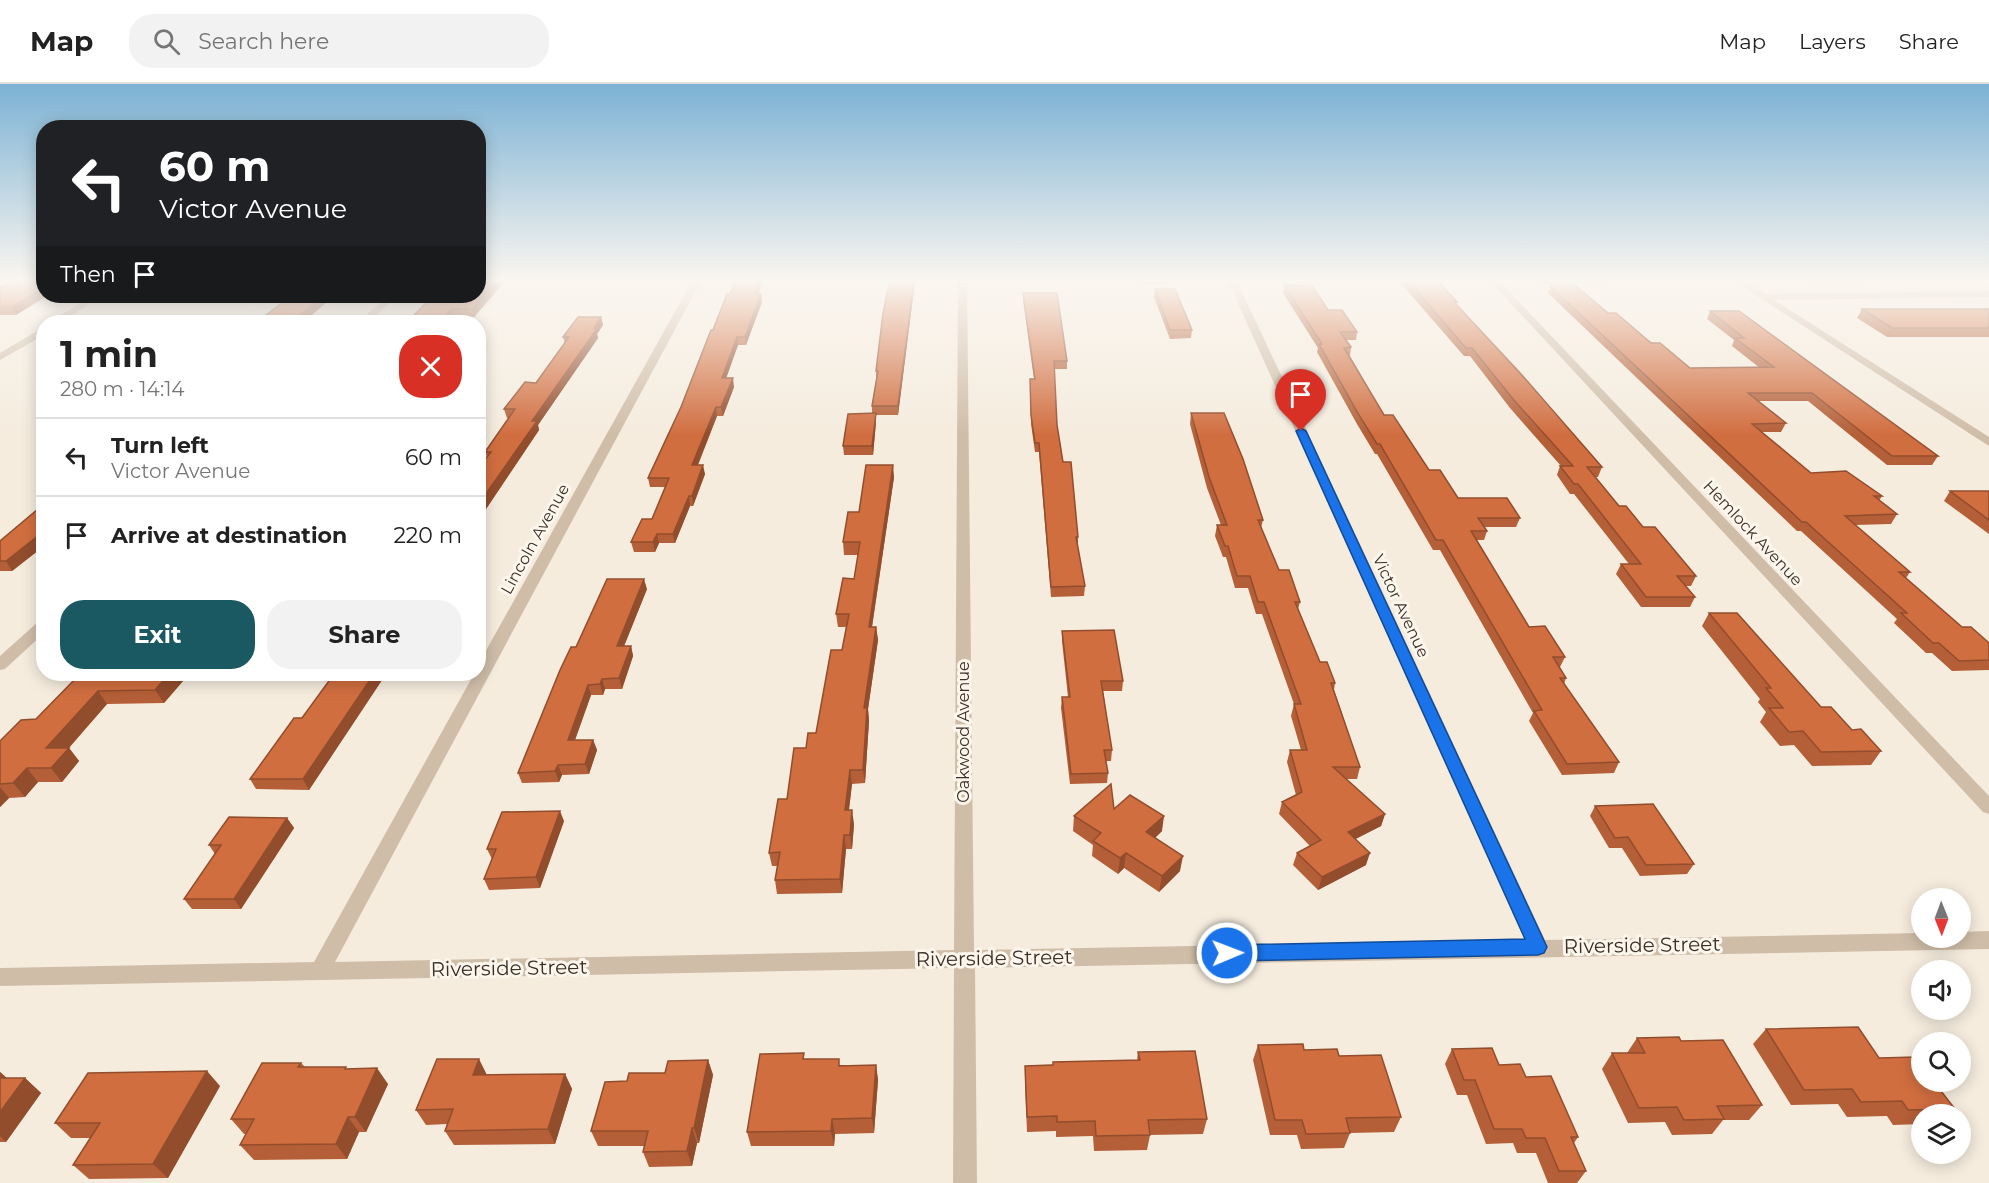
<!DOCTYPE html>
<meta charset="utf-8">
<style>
:root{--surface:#fff;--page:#f2f2f2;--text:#222;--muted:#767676;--line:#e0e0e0;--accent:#1a5862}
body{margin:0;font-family:Montserrat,sans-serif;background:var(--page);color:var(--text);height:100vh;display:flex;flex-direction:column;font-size:22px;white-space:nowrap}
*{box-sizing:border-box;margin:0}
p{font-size:20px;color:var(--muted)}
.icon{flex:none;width:33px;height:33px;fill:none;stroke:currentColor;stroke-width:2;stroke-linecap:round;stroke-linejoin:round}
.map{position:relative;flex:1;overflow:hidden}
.side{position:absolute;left:36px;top:231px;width:450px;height:366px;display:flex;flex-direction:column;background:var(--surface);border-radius:24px;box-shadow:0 3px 15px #0003}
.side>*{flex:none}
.banner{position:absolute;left:36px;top:36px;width:450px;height:183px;border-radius:24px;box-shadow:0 3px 15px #0003;background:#202124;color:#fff;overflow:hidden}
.needle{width:39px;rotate:179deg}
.controls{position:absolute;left:1911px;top:804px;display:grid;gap:12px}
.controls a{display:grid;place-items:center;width:60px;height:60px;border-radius:50%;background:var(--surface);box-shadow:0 3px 15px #0003;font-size:30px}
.pin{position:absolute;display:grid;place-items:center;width:51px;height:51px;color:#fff;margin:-62px -26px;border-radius:50% 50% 50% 0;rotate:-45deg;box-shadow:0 0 6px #0007}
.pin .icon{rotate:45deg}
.me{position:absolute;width:66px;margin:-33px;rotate:89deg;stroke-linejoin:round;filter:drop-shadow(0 0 4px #0008)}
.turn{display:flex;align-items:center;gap:21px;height:126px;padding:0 24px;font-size:27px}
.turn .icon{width:78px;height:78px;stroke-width:2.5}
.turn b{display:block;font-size:42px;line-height:51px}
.then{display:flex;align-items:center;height:57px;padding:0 24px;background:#0003;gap:12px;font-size:22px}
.round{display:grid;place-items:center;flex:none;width:63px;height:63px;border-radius:24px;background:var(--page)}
.head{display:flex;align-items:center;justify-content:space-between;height:102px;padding:0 24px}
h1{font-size:36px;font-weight:700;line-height:45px}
.button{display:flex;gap:12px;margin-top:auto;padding:12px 24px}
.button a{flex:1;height:69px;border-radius:24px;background:var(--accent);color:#fff;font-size:24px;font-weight:700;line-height:69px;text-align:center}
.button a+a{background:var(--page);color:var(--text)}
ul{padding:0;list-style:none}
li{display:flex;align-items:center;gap:18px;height:78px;padding:0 24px;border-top:2px solid var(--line)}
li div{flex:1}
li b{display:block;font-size:22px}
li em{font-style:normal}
header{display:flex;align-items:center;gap:36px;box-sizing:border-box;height:84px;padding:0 30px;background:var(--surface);border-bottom:2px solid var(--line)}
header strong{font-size:28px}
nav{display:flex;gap:33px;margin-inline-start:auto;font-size:21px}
.search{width:420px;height:54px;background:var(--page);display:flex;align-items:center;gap:15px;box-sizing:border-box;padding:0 21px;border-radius:24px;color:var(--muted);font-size:22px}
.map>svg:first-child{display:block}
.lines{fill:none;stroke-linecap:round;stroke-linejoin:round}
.minor{fill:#cfbda8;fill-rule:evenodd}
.wall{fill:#b45f37}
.shaded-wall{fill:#924d2d}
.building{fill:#d16e40;stroke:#924d2d;stroke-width:1.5}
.route{fill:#1a73e8;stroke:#114b97;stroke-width:1.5}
.labels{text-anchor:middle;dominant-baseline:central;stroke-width:6;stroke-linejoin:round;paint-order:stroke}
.street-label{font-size:16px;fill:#3b3029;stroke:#fcf6ec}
.near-street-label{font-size:20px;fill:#3b3029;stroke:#fcf6ec}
</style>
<header>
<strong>Map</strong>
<div class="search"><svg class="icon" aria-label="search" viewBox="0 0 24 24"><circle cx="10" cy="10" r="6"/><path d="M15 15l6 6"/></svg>Search here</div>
<nav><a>Map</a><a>Layers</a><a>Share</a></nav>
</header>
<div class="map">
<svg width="1989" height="1099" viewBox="0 0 1989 1099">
<rect width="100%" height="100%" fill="#f5ecde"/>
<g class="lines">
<g class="minor">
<polygon points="692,197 701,197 335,878 954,866 958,197 967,197 974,866 1525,856 1228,197 1237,197 1545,856 1922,849 1922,854 1960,854 1960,848 1989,847 1989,865 975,884 977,1099 953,1099 954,884 0,902 0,884 314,878 474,590 478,590 478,581"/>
<polygon points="1490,197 1499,197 1989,712 1989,730 1983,728"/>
<polygon points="1734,197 1745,197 1766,210 1989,207 1989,213 1774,216 1989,353 1989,362"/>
<polygon points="91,212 102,212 61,238 50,238"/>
<polygon points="387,212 397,212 369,238 359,238"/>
<polygon points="44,243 44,251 0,276 0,269"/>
<polygon points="44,536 44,549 5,585 0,586 0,572 39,537"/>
</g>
</g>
<g class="wall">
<polygon points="11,197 16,231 0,231 0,203"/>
<polygon points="478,197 505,197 474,233 454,233 407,238"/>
<polygon points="735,197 762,197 759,210 761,210 762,218 756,234 746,261 738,261 726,294 734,303 723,332 717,332 698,381 705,390 693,422 690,422 675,459 659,459 655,468 634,468 631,458 652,435 665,403 650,403 648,394 681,323"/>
<polygon points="890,197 915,197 898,331 876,331 876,338 873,371 844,371 843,362 872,329 872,322 876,296 876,287"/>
<polygon points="1141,197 1166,197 1165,200 1143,200"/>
<polygon points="1399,197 1438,197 1457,218 1456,221 1602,383 1598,393 1595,393 1619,422 1696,492 1691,502 1686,502 1695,513 1690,523 1641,523 1616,490 1621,480 1629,480 1574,410 1570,410 1557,391 1560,382 1561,382 1510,324 1470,272 1464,272"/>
<polygon points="1539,197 1604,197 1603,199 1573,199 1608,229 1690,284 1760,284 1732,262 1734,256 1707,235 1710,227 1938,372 1932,381 1887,381 1808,317 1758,317 1786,339 1781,348 1762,348 1811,389 1882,412 1879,417 1897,430 1891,440 1855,441 1910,488 1906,494 1962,543 1989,559 1989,586 1952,587 1932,569 1926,569 1894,539 1897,535 1801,447 1797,447 1548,209 1550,202 1552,200 1542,200"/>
<polygon points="1810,197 1862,197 1861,198 1813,199"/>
<polygon points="1284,201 1328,226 1357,248 1356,256 1346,256 1351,263 1350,272 1384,331 1429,386 1458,414 1520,434 1516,443 1484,443 1487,447 1484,456 1477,456 1529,543 1565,573 1560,583 1559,583 1566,594 1564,600 1619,678 1614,689 1562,691 1529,637 1533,629 1440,466 1433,466 1377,370 1375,370 1357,340 1317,268 1318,264 1283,209"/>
<polygon points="1155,205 1192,246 1191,254 1170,255 1154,213"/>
<polygon points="1023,209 1067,277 1067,285 1054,285 1057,341 1063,378 1078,453 1078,463 1085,502 1084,512 1051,513 1039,368 1035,368 1031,340 1030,295 1034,295 1023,216"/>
<polygon points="1862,225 1989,225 1989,253 1887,253 1857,234"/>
<polygon points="601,233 603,241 597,250 598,254 538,341 539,346 480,434 482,440 478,445 478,384 487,373 485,368 509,334 507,334 504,325 536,299 565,260 563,253"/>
<polygon points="1191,329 1263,436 1261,444 1279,486 1300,518 1298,525 1320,578 1335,599 1334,606 1360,683 1357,695 1346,695 1385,730 1381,742 1355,755 1366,781 1318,806 1293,781 1297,769 1310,762 1279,730 1282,718 1296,711 1287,678 1290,666 1301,666 1291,632 1294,620 1262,530 1256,530 1248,504 1235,504 1226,473 1223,473 1215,452 1217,441 1221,441 1207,404 1190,340"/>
<polygon points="894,393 872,543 876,543 878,556 868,625 869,637 865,699 852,700 849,726 854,740 852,765 846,765 842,809 777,810 775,796 777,782 772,782 769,769 806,664 816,649 842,566 846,543 838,543 836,530 854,495 858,471 844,471 843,458 859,428"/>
<polygon points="1950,407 1989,407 1989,450 1944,417"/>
<polygon points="44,420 44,462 12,487 0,487 0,457"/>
<polygon points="647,505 624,562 631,562 633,572 622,605 605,605 603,611 591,611 575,656 593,656 597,666 589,690 562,691 559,698 522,699 518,689 576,563"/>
<polygon points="1709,529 1821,623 1881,667 1871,681 1812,682 1794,661 1780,662 1760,638 1766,628 1758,618 1760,615 1702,542"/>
<polygon points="1062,547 1123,597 1122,607 1103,607 1112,666 1111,677 1106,677 1108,689 1107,699 1070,700 1061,624 1062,613 1068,613 1062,557"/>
<polygon points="80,590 189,590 164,619 107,620 69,664 79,677 62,698 38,698 25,713 9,714 0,723 0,657 36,635"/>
<polygon points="334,590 386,590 309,706 256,705 250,695 302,634"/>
<polygon points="1595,722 1694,780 1687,790 1640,792 1622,764 1609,764 1590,732"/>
<polygon points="1114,725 1162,747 1155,754 1180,787 1159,808 1124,784 1118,790 1092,772 1093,761 1073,747 1074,732"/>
<polygon points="287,734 294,744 241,825 192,825 184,815 215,770 209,761"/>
<polygon points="564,737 540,804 489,806 484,795 492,775 487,765"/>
<polygon points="1766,945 1879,974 1955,1025 1949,1030 1922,1030 1922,1040 1893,1041 1887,1032 1847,1033 1838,1020 1791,1021 1753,960"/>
<polygon points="1637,954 1681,957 1762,1021 1749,1036 1723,1036 1712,1050 1672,1051 1665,1038 1628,1039 1602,985 1612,969 1627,969"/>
<polygon points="1258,961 1304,966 1339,972 1401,1033 1394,1048 1350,1049 1344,1064 1301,1065 1297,1051 1270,1051 1253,976"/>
<polygon points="1452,965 1499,981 1526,993 1578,1053 1574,1059 1586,1087 1577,1099 1548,1099 1536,1069 1517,1069 1513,1059 1486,1060 1467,1011 1457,1011 1445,980"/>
<polygon points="1138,968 1207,1035 1203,1050 1150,1051 1147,1066 1094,1067 1093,1052 1056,1053 1056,1047 1027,1048 1025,998 1025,982 1137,976"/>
<polygon points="805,975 840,981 876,981 878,996 874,1049 835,1050 834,1062 751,1062 747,1048"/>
<polygon points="708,976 713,991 699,1059 697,1059 692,1082 649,1083 643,1068 645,1062 598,1062 591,1047 627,997 665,989"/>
<polygon points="301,979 305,983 348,985 388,1000 366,1048 359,1048 347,1075 254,1076 240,1061 246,1050 244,1050 231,1035"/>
<polygon points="0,988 6,994 25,994 41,1009 6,1058 0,1058"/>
<polygon points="565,990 572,1005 555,1060 454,1061 445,1047 447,1040 426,1041 416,1026 487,991"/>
<polygon points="220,1002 168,1094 89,1095 73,1081 90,1054 71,1054 55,1039"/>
</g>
<g class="shaded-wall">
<polygon points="496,197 505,197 474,233 472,225"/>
<polygon points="759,197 762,197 756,218 755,210"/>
<polygon points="914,197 915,197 898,331 898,322"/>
<polygon points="44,203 44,212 47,212 16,231 12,223"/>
<polygon points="761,210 762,218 756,234 746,261 745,253"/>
<polygon points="323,212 324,212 327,218 304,238 291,238"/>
<polygon points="451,225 454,233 449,238 440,238"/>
<polygon points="601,233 603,241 597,250 598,254 538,341 539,346 480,434 482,440 478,445 478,421 532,337"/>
<polygon points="737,253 738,261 723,303 722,294"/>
<polygon points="733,294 734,303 723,332 721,323"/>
<polygon points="716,323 717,332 694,390 692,381"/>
<polygon points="876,329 876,338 873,371 872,362"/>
<polygon points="703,381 705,390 693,422 692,412"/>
<polygon points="893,381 894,393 870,556 869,543"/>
<polygon points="689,412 690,422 675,459 673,450"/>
<polygon points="44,447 44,462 12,487 6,477"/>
<polygon points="657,450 659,459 655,468 653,458"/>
<polygon points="644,495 647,505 620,572 617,562"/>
<polygon points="876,543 878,556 868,625 869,637 865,699 863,686 864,624"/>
<polygon points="631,562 633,572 622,605 619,594"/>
<polygon points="169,590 189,590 164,619 155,606"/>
<polygon points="374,590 386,590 309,706 303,695"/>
<polygon points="602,595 605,605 603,611 600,600"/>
<polygon points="588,601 591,611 571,667 568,656"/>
<polygon points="98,607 107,620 57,677 46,664"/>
<polygon points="593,656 597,666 589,690 585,680"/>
<polygon points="69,664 79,677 62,698 51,684"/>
<polygon points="558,681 562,691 559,698 555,687"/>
<polygon points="27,684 38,698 25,713 13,699"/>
<polygon points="850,686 852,700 847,740 845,726"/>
<polygon points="0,703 9,714 0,723"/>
<polygon points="852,726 854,740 852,765 850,751"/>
<polygon points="560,727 564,737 540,804 536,793"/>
<polygon points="1385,730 1381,742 1344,761 1348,748"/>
<polygon points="1164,732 1162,747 1144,764 1146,748"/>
<polygon points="287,734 294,744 241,825 234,815"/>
<polygon points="844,751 846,765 842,809 840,795"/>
<polygon points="1126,769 1124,784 1118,790 1120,774"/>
<polygon points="1370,769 1366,781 1318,806 1322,793"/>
<polygon points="1183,772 1180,787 1159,808 1162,792"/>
<polygon points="479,975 487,991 473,991"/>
<polygon points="708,976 713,991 699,1059 694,1044"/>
<polygon points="876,981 878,996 874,1049 872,1034"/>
<polygon points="377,984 388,1000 366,1048 355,1033"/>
<polygon points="207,987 220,1002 168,1094 153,1080"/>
<polygon points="0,988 7,994 0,1004"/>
<polygon points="565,990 572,1005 555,1060 548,1045"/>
<polygon points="25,994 41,1009 6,1058 0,1052 0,1028"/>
<polygon points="348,1033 359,1048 347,1075 336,1060"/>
<polygon points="832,1035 835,1050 834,1062 831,1047"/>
<polygon points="692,1044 697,1059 692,1082 687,1067"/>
</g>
<g class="building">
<polygon points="11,197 44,197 44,203 12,223 0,223 0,203"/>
<polygon points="478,197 496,197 472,225 451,225 440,238 407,238 433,212 478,212"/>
<polygon points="735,197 759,197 755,210 761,210 755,226 745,253 737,253 722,294 733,294 721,323 716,323 692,381 703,381 692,412 689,412 673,450 657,450 653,458 631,458 642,435 652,435 669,394 648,394 681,323 711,246 713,246 727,210 730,210"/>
<polygon points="890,197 914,197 898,322 872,322 878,287 876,287 883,229"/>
<polygon points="1408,197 1438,197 1457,218 1454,218 1521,290 1602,383 1587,383 1619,422 1626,422 1643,443 1655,443 1696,492 1677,492 1695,513 1646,513 1621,480 1641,480 1578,400 1574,400 1560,382 1573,382 1513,315 1472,264 1466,264"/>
<polygon points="1555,197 1570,197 1608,229 1616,229 1651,259 1660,259 1690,284 1774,283 1735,254 1744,254 1710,227 1739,227 1938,372 1892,372 1812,309 1748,309 1786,339 1752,340 1811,389 1846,387 1882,412 1874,412 1897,430 1845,432 1910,488 1899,488 1962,543 1971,543 1989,559 1989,576 1959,577 1939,559 1933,559 1901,529 1907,529 1806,438 1802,438 1550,202"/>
<polygon points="1311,200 1328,226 1342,226 1357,248 1340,248 1351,263 1344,264 1384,331 1393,331 1429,386 1440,386 1458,414 1507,414 1520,434 1478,434 1487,447 1471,447 1529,543 1545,542 1565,573 1553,573 1566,594 1560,594 1619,678 1567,680 1534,627 1542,626 1443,456 1436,456 1380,360 1377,360 1359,331 1319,260 1322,260 1284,201"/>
<polygon points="1155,205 1175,205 1192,246 1170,246"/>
<polygon points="1023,209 1057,209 1067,277 1054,277 1057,341 1063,378 1071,378 1078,453 1076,453 1085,502 1051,503 1039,359 1035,359 1031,331 1030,295 1035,295"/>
<polygon points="291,212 323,212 291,238 257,238"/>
<polygon points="1862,225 1989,225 1989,244 1892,244"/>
<polygon points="578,233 601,233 594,244 596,246 532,337 537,337 478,421 478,384 491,368 485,368 515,325 504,325 525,298 536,299 569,253 563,253"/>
<polygon points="876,329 872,362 843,362 848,330"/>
<polygon points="1191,329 1224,329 1243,375 1263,436 1258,436 1279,486 1289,486 1300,518 1295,518 1320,578 1327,578 1335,599 1331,599 1360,683 1333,683 1385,730 1348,748 1370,769 1322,793 1297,769 1321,756 1282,718 1302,708 1290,666 1307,666 1294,620 1301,620 1264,518 1258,518 1250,492 1237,492 1228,462 1225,462 1217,441 1227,441 1209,393"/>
<polygon points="866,381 893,381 869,543 876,543 864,624 867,624 863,686 850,686 845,726 852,726 850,751 844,751 840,795 775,796 780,768 769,769 778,715 787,715 794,664 806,664 808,649 816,649 831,566 842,566 849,530 836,530 843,494 854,495 860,458 843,458 848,428 859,428"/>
<polygon points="1950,407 1989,407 1989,436"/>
<polygon points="44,420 44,447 6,477 0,477 0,457"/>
<polygon points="607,495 644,495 617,562 631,562 619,594 602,595 600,600 588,601 568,656 593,656 585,680 558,681 555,687 518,689 560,586 571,563 576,563"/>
<polygon points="1709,529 1737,529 1821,623 1831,623 1852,646 1861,645 1881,667 1821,668 1803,647 1789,648 1769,624 1783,624 1766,604 1771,604"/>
<polygon points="1114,546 1123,597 1101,597 1112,666 1104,666 1108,689 1071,690 1062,613 1070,613 1062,547"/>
<polygon points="80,590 169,590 155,606 98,607 46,664 69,664 51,684 27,684 13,699 0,700 0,657 21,636 36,635"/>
<polygon points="334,590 374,590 303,695 250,695 294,634 302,634"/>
<polygon points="1111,700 1114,725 1130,711 1164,732 1146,748 1183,772 1162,792 1126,769 1120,774 1093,757 1101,749 1074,732"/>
<polygon points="1653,720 1694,780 1646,781 1628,753 1615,754 1595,722"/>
<polygon points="560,727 536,793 484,795 496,765 487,765 502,728"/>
<polygon points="229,733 287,734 234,815 184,815 221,761 209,761"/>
<polygon points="1858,943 1879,974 1916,973 1922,980 1922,998 1934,998 1955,1025 1908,1026 1902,1017 1861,1018 1852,1005 1804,1006 1766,945"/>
<polygon points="1679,953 1681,957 1723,956 1762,1021 1717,1022 1724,1035 1684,1036 1677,1023 1639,1024 1612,969 1645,969 1637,954"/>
<polygon points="1303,960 1304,966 1337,965 1339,972 1381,971 1401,1033 1346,1034 1350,1049 1306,1050 1302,1036 1275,1036 1258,961"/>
<polygon points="1492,964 1499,981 1520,980 1526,993 1551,992 1578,1053 1571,1053 1586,1087 1559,1087 1545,1054 1526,1054 1522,1045 1494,1045 1475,996 1464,996 1452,965"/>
<polygon points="1195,967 1207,1035 1148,1036 1150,1051 1096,1052 1095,1037 1057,1038 1057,1032 1027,1033 1025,982 1053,981 1053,978 1140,976 1138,968"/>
<polygon points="804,969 803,975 839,975 839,982 876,981 872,1034 832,1035 831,1047 747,1048 760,970"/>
<polygon points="437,975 479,975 473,991 565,990 548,1045 445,1047 453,1025 416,1026"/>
<polygon points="708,976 694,1044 692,1044 687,1067 643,1068 648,1047 591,1047 605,998 627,997 629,989 665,989 668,977"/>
<polygon points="262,979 301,979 298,983 346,983 345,985 377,984 355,1033 348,1033 336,1060 240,1061 254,1035 231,1035"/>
<polygon points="207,987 153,1080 73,1081 100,1039 55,1039 88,989"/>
<polygon points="0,994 25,994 0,1028"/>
</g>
<linearGradient id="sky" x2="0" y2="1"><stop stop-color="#7cb2d4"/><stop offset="0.56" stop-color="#faf6f0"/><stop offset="1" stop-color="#faf6f0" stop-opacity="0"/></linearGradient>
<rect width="1989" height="351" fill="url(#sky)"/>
<polygon class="route" points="1301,344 1306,347 1547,863 1544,869 1538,871 1227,877 1220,875 1218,869 1220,864 1227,861 1525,855 1296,347"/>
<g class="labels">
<g class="street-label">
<text transform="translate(1753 449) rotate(47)">Hemlock Avenue</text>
<text transform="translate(535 455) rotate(-61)">Lincoln Avenue</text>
<text transform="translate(1401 522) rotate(65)">Victor Avenue</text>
<text transform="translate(963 648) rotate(-90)">Oakwood Avenue</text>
</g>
<g class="near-street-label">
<text transform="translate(1642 861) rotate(-1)">Riverside Street</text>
<text transform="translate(994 874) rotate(-1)">Riverside Street</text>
<text transform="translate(509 884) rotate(-1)">Riverside Street</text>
</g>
</g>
</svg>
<div class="controls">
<a><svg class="needle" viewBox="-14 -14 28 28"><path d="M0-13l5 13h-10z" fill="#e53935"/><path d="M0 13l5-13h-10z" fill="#767676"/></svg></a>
<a><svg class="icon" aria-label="sound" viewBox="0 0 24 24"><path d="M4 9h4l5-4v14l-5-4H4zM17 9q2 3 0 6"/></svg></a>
<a><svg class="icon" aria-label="search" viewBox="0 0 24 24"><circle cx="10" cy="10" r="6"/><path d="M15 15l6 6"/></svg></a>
<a><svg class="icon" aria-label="layers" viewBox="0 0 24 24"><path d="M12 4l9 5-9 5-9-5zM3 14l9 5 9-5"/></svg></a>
</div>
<div class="pin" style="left:1301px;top:347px;background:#d93025"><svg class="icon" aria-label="arrive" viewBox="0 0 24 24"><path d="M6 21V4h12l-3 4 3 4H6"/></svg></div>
<svg class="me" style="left:1227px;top:869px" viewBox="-20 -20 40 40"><circle r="17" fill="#1a73e8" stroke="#fff" stroke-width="3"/><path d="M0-11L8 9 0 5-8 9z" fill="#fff"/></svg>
<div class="banner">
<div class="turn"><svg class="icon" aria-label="left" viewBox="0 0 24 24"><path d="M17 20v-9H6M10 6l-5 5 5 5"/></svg><div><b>60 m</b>Victor Avenue</div></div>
<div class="then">Then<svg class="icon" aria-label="arrive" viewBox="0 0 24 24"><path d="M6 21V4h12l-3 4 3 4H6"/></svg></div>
</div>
<section class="side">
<div class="head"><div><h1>1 min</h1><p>280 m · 14:14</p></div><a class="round" style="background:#d93025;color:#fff"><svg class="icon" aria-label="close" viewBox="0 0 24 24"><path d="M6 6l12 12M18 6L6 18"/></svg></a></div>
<ul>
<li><svg class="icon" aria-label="left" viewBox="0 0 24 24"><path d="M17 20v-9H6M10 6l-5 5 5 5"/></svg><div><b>Turn left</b><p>Victor Avenue</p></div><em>60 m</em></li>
<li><svg class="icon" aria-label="arrive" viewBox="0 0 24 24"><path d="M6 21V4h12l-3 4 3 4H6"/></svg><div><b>Arrive at destination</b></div><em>220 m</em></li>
</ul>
<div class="button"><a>Exit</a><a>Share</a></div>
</section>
</div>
